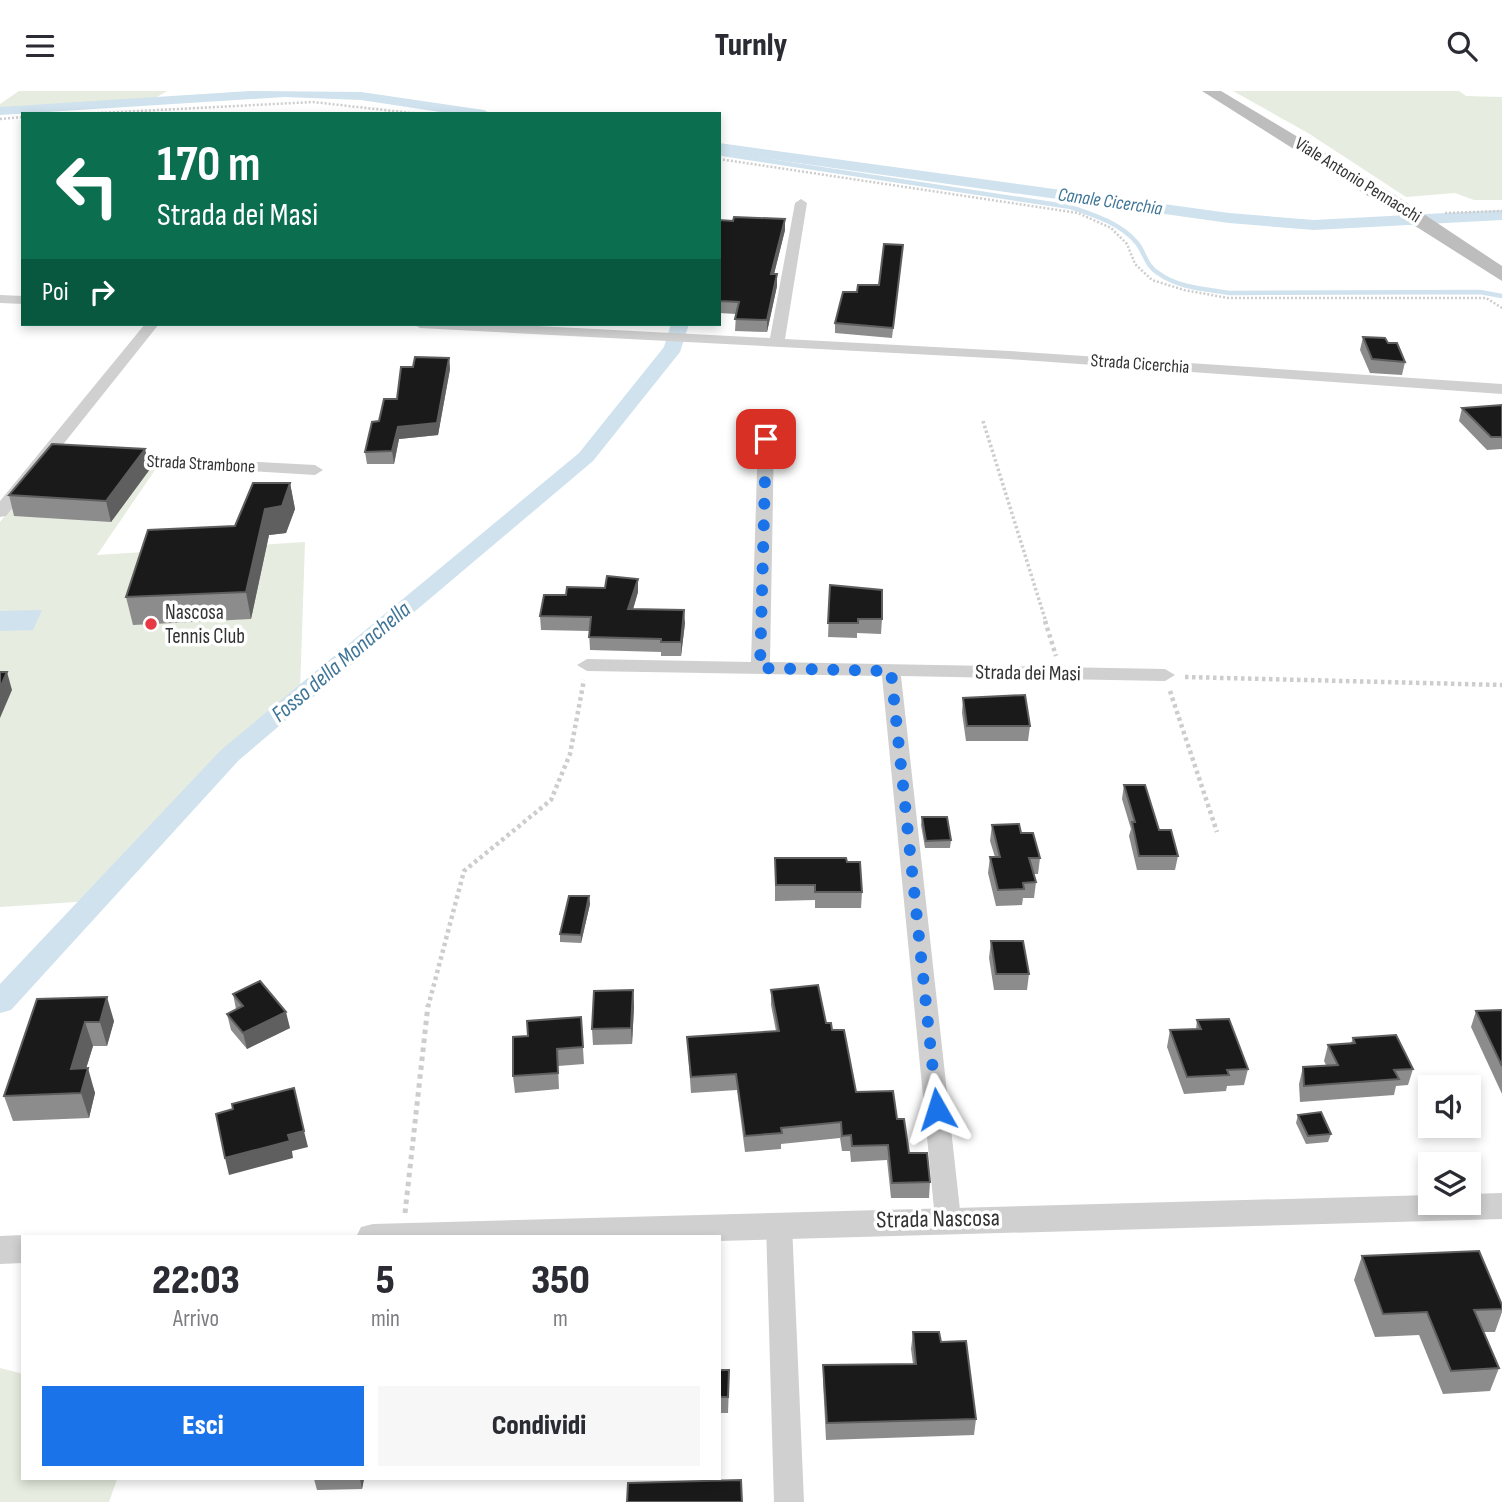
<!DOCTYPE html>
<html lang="it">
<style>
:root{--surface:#fff;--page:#f7f7f7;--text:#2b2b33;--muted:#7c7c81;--accent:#1a73e8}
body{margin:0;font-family:"Sofia Sans Condensed",sans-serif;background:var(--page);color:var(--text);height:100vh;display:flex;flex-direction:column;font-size:26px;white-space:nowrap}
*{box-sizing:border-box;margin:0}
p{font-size:23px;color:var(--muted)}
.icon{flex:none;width:38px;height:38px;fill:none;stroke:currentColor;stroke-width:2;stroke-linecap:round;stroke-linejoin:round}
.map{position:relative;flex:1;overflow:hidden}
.details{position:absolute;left:21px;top:1144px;width:700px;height:245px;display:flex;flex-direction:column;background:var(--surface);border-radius:0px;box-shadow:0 4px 10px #0003}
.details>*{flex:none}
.guide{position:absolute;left:21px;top:21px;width:700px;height:214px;border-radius:0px;box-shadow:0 4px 10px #0003;background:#0b6e4f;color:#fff;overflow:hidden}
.buttons{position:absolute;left:1418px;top:984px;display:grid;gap:14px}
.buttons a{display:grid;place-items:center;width:63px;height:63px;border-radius:0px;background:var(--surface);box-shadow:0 4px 10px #0003;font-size:35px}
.pin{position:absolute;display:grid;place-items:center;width:60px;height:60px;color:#fff;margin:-30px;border-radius:14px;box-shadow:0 4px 10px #0006}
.me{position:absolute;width:77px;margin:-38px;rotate:354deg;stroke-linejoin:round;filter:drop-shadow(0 0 5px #0008)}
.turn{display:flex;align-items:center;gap:24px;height:147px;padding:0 21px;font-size:32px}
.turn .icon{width:91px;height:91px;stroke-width:2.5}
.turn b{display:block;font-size:49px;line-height:60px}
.then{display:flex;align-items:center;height:66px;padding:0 21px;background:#0003;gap:14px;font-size:26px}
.eta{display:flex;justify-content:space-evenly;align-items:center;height:119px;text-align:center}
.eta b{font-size:42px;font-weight:800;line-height:49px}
.action{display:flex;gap:14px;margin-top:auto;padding:14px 21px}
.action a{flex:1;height:80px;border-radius:0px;background:var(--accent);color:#fff;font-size:28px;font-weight:800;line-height:80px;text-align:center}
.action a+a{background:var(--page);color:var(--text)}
header{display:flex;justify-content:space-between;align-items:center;height:91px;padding:0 21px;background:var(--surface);font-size:32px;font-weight:800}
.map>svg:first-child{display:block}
.green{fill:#e6ecdf}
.water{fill:#cfe2ee}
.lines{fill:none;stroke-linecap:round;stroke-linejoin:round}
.stream{stroke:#cfe2ee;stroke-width:4.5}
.canal{fill:#cfe2ee;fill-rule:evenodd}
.path-far3{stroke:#cdcdcd;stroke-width:2.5;stroke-dasharray:2 2;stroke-linecap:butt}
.path-far2{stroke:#cdcdcd;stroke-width:3.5;stroke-dasharray:2.5 2.5;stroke-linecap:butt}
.path-far1{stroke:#cdcdcd;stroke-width:4.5;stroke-dasharray:3.5 3.5;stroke-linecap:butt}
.path{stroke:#cdcdcd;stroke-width:5;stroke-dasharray:4.5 4.5;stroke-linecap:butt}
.minor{fill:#d0d0d0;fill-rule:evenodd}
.tertiary{fill:#d0d0d0;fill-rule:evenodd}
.secondary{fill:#bdbdbd;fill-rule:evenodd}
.wall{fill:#8c8c8c}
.shaded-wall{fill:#5f5f5f}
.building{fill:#1a1a1a;stroke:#5f5f5f;stroke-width:2}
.route{stroke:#1a73e8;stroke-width:12;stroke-dasharray:0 21.6}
.poi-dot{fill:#e63946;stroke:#fff;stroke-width:2.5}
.labels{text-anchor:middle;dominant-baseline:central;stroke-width:7;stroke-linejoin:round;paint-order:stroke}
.far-street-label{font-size:18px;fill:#333;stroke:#fff}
.far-water-label{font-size:19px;font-style:italic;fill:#3f7597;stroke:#fff}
.poi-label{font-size:21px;fill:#333;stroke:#fff;text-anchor:start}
.street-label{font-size:21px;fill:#333;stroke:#fff}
.water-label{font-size:23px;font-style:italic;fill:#3f7597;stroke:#fff}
.near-street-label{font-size:24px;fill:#333;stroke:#fff}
</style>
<header><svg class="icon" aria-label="menu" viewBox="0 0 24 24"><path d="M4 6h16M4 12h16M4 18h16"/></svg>Turnly<svg class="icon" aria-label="search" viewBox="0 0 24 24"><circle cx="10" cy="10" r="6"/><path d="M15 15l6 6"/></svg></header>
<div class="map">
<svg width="1502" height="1411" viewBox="0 0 1502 1411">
<rect width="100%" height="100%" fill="#fff"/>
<g class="green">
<polygon points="19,0 167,0 152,9 0,18 0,13"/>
<polygon points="1233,0 1459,0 1466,5 1502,6 1502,109 1474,109 1455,102 1406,106 1308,42"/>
<polygon points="49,370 157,376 97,464 305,451 300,601 226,663 90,810 0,816 0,431"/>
<polygon points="0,1277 23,1283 23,1388 117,1388 109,1411 0,1411"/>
</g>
<polygon class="water" points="42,519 33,539 0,540 0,520"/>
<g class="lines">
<path class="stream" d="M723,63L1071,116C1094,124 1120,132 1137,152C1145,162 1146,175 1158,182C1178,197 1206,198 1230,202L1480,201L1502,205"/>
<g class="canal">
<polygon points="250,0 361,1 484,19 491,23 453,23 361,9 285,6 0,24 0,16"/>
<polygon points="719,52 1229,122 1314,129 1502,119 1502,129 1314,139 1229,132 719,61"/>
<polygon points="671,233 689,233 680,261 593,370 239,669 11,919 0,922 0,893 221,659 579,362 664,256"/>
</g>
<g class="path-far3">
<polyline points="81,23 313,11 420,23"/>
<polyline points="0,28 23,26"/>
<polyline points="719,68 1078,122 1111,137 1127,153 1135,173 1152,189 1184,199 1228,207 1486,207 1502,217"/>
<polyline points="1445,122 1502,120"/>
</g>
<polyline class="path-far2" points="983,330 1046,531"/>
<g class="path-far1">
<polyline points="1045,530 1056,565"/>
<polyline points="1185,586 1502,594"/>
<polyline points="1170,600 1217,741"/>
<polyline points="428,916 464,780 551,709 570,663 584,589"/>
</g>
<polyline class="path" points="405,1122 428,914"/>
<g class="minor">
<polygon points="801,108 807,112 785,248 1009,260 1502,293 1502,303 1009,268 420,237 413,233 498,233 770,247 795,112"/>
<polygon points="0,204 23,205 23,213 0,212"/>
<polygon points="145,233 159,233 6,425 0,426 0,410"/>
<polygon points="766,344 774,349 770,571 1165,578 1175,584 1165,590 901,585 961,1128 958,1135 948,1139 938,1135 935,1128 882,585 587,580 577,574 587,568 751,571 758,349"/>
<polygon points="121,364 315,374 323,379 315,384 115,372 113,369"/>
<polygon points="779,1122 789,1125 792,1133 804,1411 774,1411 766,1133 769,1125"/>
</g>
<g class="tertiary">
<polygon points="1502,1102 1502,1128 719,1150 719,1146 356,1146 361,1136 373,1133 1430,1104 1430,1111 1468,1111 1468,1103"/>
<polygon points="23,1144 29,1146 23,1146 23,1172 0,1173 0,1145"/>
</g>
<polygon class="secondary" points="1202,0 1221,0 1398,106 1502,175 1502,190"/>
</g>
<g class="wall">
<polygon points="719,129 785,139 774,183 777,183 777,195 767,241 735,240 736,223 719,222"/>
<polygon points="903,154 892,247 835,242 835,232 857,201 879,194"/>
<polygon points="1363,246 1405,271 1402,284 1370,282 1360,259"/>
<polygon points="449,267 450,278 438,344 399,348 394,373 367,373 365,361 379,330 397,308 413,276"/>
<polygon points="1502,314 1502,358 1487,359 1459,330 1462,317"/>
<polygon points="150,378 111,431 14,425 9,404"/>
<polygon points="290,392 295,418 286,442 269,444 251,528 133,534 126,506 235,435"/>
<polygon points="830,494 882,528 881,543 857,542 857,547 828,546"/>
<polygon points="638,501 633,518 685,532 681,565 661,565 661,561 590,559 589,540 541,539 540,525 566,504"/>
<polygon points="963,607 1030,635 1028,650 966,650 962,622"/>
<polygon points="1124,694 1159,739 1178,765 1175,779 1137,779 1129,745 1131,738 1122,708"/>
<polygon points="922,726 951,749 950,757 925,757 921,734"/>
<polygon points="992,734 1021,742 1040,767 1038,783 1033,783 1036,791 1034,807 1023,807 1022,814 996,815 988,782 990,766 995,766 990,750"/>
<polygon points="775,767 847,771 862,801 861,817 815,817 815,809 775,810"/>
<polygon points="589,805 590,813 581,852 560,851 560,843"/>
<polygon points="991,850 1029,883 1027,899 994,899 989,867"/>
<polygon points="633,899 634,916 632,953 593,954 592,938"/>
<polygon points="771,899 826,932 832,939 856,1001 897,1028 909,1062 930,1091 929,1107 891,1107 887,1069 851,1071 850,1060 842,1060 840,1047 781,1053 781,1058 745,1061 737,999 691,1002 687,946 776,940 771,914"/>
<polygon points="233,903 290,937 247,958 231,939 227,923 236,918"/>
<polygon points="37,908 114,930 107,955 93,955 86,978 95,1002 89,1027 13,1030 4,1005"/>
<polygon points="1502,919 1502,1003 1471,936 1476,920"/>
<polygon points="581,926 584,973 558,975 559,998 515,1002 513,985 528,945"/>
<polygon points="1197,929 1248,978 1244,994 1227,995 1226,1000 1184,1003 1167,956 1170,939 1196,938"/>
<polygon points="1353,947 1413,978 1408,994 1396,995 1394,1004 1300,1011 1299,993 1303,976 1326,974 1324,970 1328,954 1351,952"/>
<polygon points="1298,1024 1331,1043 1328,1051 1306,1053 1296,1032"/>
<polygon points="1362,1165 1502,1214 1502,1221 1495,1241 1483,1241 1499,1277 1490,1300 1443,1303 1419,1244 1375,1246 1354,1189"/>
<polygon points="913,1241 941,1251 976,1328 974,1344 826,1349 823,1291 823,1274 913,1273 911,1258"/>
<polygon points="719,1279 729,1295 728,1322 719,1322"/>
<polygon points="314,1388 364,1388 362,1398 317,1399"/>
</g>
<g class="shaded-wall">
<polygon points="785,128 785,139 771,195 771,183"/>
<polygon points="777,183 777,195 767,241 767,229"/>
<polygon points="449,267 450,278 438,344 399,348 394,373 392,360 398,336"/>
<polygon points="145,358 150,378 111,431 106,410"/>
<polygon points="290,392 295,418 286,442 269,444 251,528 246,501 265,418"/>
<polygon points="638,488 638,501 629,532 628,518"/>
<polygon points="684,519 685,532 681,565 681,551"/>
<polygon points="7,581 12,599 0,627 0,597"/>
<polygon points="589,805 590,813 581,852 581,844"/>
<polygon points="633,899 634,916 632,953 631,937"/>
<polygon points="107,906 114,930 107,955 100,931"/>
<polygon points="286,921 290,937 247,958 243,942"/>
<polygon points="85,931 93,955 78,1003 71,978"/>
<polygon points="88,977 95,1002 89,1027 81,1002"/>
<polygon points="304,1040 308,1056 292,1060 293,1067 229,1084 225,1067 288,1044"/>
<polygon points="360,1388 364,1388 362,1398"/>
</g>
<g class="building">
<polygon points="734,126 785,128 771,183 777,183 767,229 735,228 739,211 719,210 719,129 733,130"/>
<polygon points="884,153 903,154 893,237 835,232 843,201 857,201 858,194 879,194"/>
<polygon points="1363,246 1385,247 1388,252 1397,252 1405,271 1372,268"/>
<polygon points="415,266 449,267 437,332 398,336 392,360 365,361 372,331 379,330 384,308 397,308 401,276 413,276"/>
<polygon points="1502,314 1502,346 1491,346 1462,317"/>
<polygon points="52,353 145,358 106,410 9,404"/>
<polygon points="253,392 290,392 282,415 265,418 246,501 126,506 148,439 235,435"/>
<polygon points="607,485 638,488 628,518 684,519 681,551 661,551 661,548 589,546 591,526 540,525 544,504 566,504 567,496 605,497"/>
<polygon points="830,494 882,499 882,528 858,528 858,532 828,532"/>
<polygon points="0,581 7,581 0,597"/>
<polygon points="1025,604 1030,635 967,635 963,607"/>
<polygon points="1124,694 1145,694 1159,739 1171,739 1178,765 1139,765 1132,731 1135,731"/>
<polygon points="922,726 947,726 951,749 926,750"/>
<polygon points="1019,733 1021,742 1033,742 1040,767 1029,767 1036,791 1023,792 1024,798 998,799 990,766 1000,766 992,734"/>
<polygon points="775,767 846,767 847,771 860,771 862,801 815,801 815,794 776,794"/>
<polygon points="569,805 589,805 581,844 560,843"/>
<polygon points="991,850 1023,850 1029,883 996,883"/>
<polygon points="260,890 286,921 243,942 227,923 243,915 233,903"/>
<polygon points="818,894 826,932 831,932 832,939 844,939 856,1001 893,1000 897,1028 904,1028 909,1062 927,1062 930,1091 892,1092 888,1054 852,1055 851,1044 842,1045 841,1031 781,1037 782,1042 745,1045 736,983 691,986 687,946 779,940 771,899"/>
<polygon points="633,899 631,937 592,938 594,900"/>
<polygon points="107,906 100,931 85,931 71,978 88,977 81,1002 4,1005 37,908"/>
<polygon points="1502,919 1502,975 1476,920"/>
<polygon points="581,926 583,956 557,958 558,982 513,985 513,946 528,945 527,930"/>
<polygon points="1229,928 1248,978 1227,979 1229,984 1187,986 1170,939 1201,938 1197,929"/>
<polygon points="1396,944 1413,978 1394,979 1399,988 1304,995 1303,976 1338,974 1328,954 1355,952 1353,947"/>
<polygon points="294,997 304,1040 288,1044 290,1050 225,1067 216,1023 233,1018 232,1013"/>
<polygon points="1321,1021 1331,1043 1308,1045 1298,1024"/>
<polygon points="1479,1160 1502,1214 1502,1218 1474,1219 1499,1277 1451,1280 1427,1221 1383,1223 1362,1165"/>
<polygon points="913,1241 939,1241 941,1251 966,1250 976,1328 827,1332 823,1274 916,1273"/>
<polygon points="719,1279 729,1279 728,1306 719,1306"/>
<polygon points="741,1389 742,1411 627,1411 628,1392"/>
</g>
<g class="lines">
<polyline class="route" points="766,348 760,577 891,580 937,1018"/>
</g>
<circle class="poi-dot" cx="151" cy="533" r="7"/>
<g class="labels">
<g class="far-street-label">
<text transform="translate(1358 89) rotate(32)">Viale Antonio Pennacchi</text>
<text transform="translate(1140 273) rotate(4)">Strada Cicerchia</text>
<text transform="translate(201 373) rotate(3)">Strada Strambone</text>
</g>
<g class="far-water-label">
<text transform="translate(1110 111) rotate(8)">Canale Cicerchia</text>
</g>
<g class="poi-label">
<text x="165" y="521">Nascosa<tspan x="165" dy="24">Tennis Club</tspan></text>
</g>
<g class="street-label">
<text transform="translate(1028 582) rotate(1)">Strada dei Masi</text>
</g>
<g class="water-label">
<text transform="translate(341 571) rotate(-40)">Fosso della Monachella</text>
</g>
<g class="near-street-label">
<text transform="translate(938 1128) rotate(-1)">Strada Nascosa</text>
</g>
</g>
</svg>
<div class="buttons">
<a><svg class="icon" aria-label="sound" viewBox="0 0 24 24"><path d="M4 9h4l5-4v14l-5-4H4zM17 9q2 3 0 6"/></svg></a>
<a><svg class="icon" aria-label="layers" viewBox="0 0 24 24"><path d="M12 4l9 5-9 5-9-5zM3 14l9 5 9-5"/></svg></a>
</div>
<div class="pin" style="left:766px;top:348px;background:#d93025"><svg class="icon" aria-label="arrive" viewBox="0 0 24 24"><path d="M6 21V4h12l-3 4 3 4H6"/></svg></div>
<svg class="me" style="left:937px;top:1018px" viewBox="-20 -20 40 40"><path d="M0-17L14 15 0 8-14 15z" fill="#1a73e8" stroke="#fff" stroke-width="4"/></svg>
<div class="guide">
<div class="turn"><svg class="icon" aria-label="left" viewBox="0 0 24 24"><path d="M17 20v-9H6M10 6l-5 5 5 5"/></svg><div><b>170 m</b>Strada dei Masi</div></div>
<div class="then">Poi<svg class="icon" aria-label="right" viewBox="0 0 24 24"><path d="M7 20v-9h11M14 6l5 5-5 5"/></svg></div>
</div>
<section class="details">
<div class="eta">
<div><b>22:03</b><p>Arrivo</p></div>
<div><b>5</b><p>min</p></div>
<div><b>350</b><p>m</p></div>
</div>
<div class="action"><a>Esci</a><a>Condividi</a></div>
</section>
</div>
